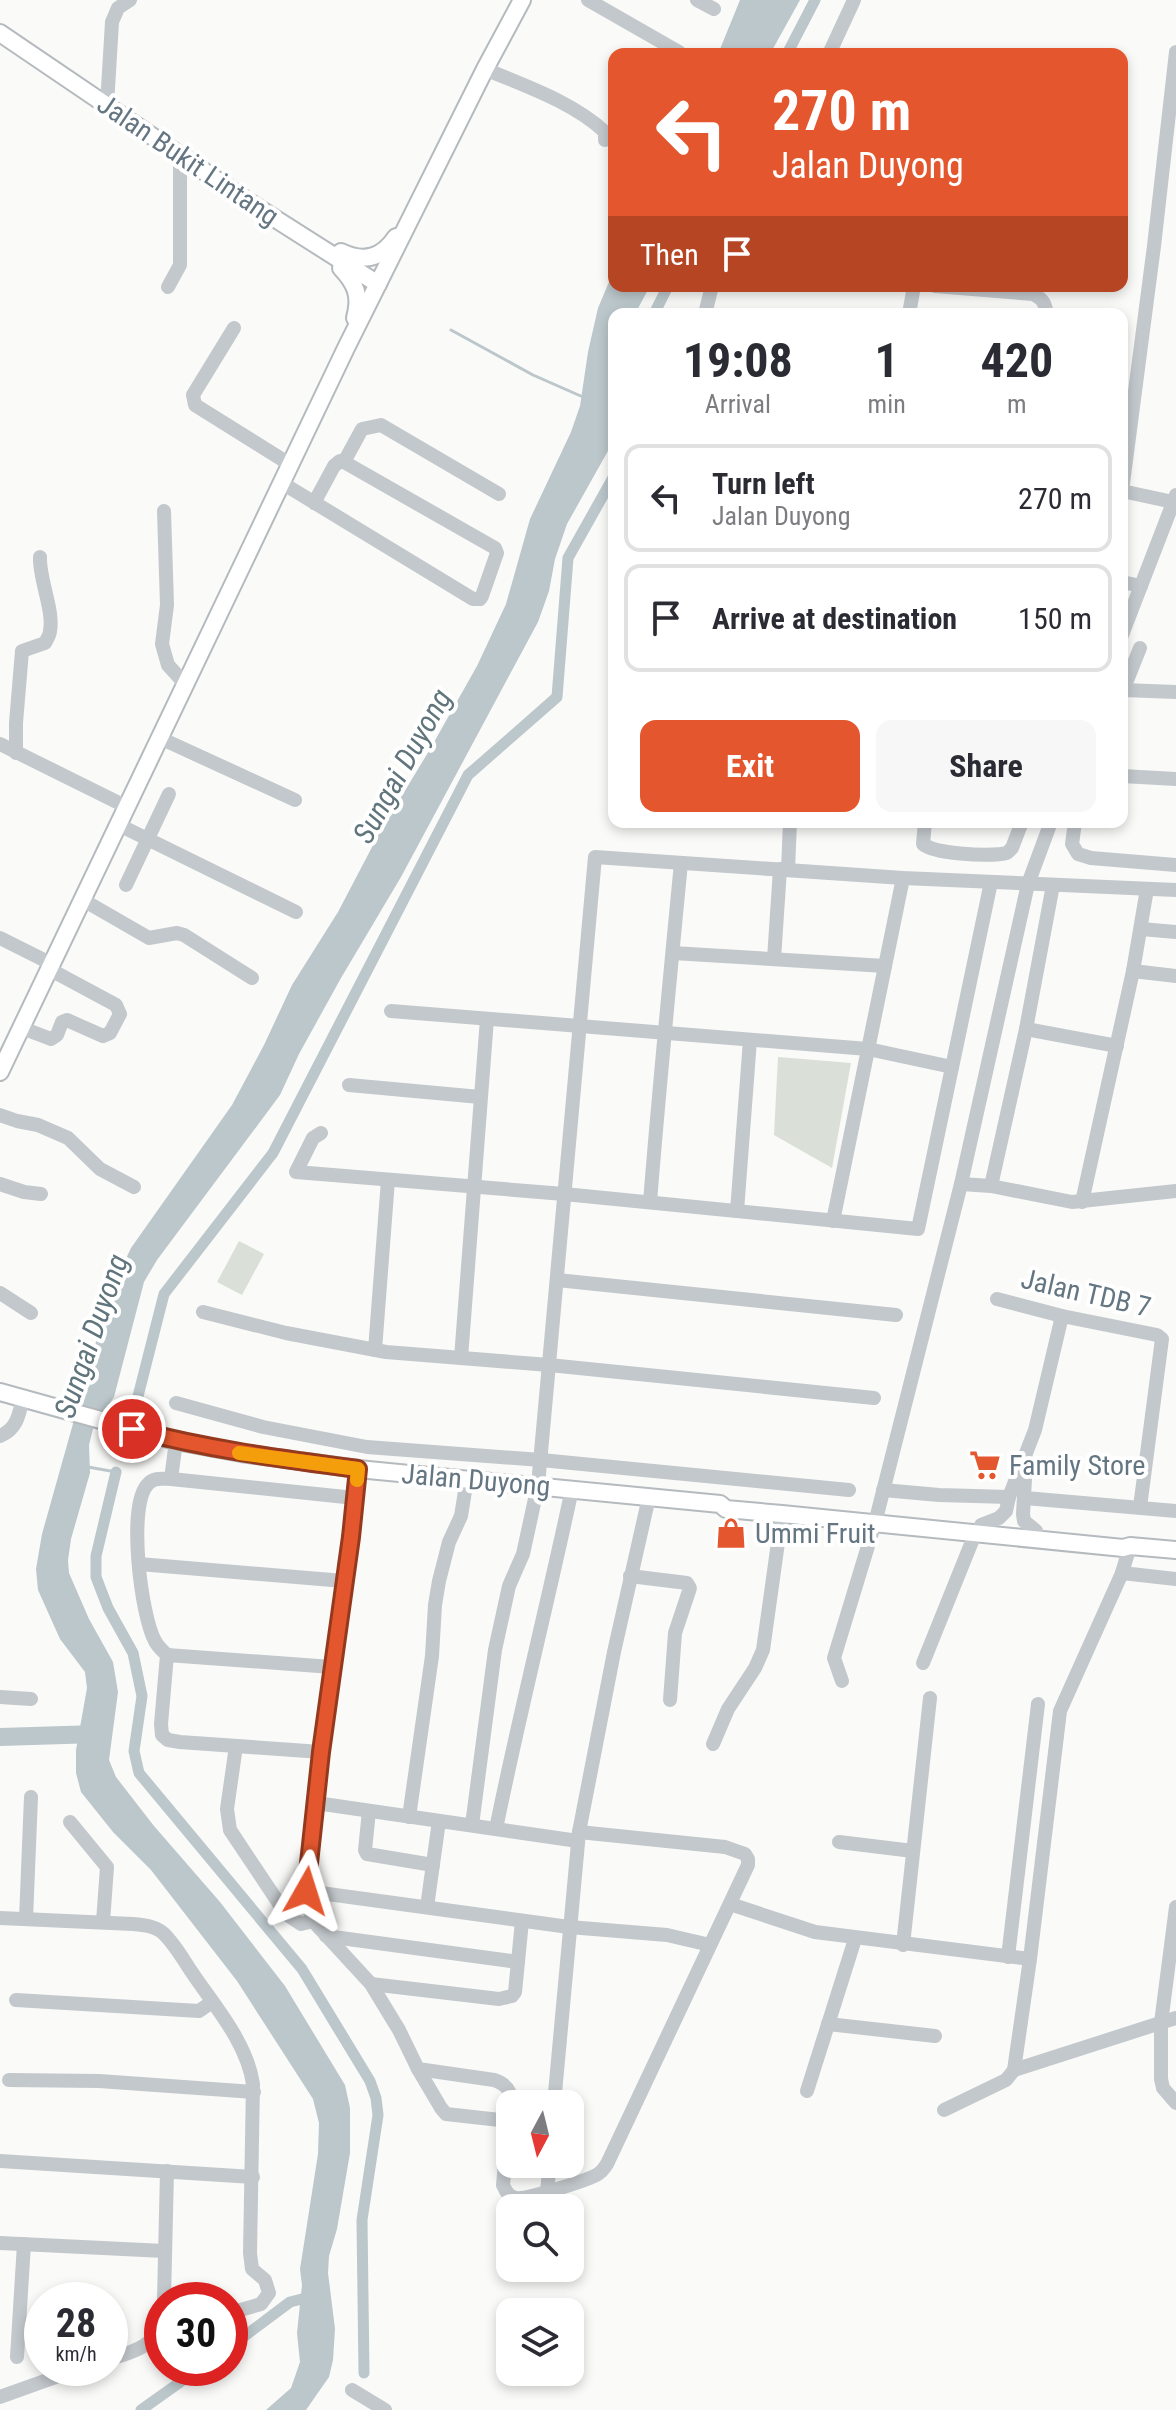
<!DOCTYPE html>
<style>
:root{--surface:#fff;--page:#f7f7f7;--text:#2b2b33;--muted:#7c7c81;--line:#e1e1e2;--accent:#e4572e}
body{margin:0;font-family:"Roboto Condensed",sans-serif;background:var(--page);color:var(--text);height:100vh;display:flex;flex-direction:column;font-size:30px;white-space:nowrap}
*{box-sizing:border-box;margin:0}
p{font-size:26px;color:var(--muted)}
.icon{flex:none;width:44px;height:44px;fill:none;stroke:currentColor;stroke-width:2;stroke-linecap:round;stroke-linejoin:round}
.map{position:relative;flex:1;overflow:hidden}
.drawer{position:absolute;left:608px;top:308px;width:520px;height:520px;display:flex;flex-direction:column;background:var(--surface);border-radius:16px;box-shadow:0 4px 12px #0003}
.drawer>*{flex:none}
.hud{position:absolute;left:608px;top:48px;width:520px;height:244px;border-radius:16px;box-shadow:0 4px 12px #0003;background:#e4572e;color:#fff;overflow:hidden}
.needle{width:52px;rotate:187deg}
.fabs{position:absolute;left:496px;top:2090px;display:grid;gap:16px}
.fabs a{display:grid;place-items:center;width:88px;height:88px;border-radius:16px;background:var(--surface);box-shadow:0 4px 12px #0003;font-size:40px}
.speed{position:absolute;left:24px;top:2282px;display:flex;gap:16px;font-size:40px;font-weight:700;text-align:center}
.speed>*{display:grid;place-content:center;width:104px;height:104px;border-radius:50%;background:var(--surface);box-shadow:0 4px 12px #0003;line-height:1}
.speed small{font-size:20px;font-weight:400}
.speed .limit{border:12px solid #d22;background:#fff;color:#111}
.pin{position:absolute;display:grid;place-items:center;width:68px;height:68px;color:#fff;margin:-34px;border:4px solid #fff;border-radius:50%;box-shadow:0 2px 8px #0007}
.me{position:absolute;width:88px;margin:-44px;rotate:6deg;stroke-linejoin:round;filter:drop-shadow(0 0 6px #0008)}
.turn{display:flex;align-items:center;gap:28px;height:168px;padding:0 32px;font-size:36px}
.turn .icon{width:104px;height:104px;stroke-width:2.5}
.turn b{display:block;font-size:56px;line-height:68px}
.then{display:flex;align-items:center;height:76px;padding:0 32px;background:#0003;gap:16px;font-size:30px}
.eta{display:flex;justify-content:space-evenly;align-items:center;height:136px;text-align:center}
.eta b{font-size:48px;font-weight:700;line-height:56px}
.button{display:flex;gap:16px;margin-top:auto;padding:16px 32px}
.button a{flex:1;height:92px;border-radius:16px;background:var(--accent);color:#fff;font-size:32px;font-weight:700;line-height:92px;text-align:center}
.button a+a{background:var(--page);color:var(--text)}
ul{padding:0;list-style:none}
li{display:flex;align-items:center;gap:24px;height:108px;margin:0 16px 12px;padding:0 16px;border:4px solid var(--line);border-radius:16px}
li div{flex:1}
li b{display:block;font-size:30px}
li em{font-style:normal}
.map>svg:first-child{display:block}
.green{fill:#dadfd7}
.water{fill:#bbc7cb}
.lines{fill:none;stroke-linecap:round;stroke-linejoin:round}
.stream{stroke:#bbc7cb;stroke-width:3}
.canal{stroke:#bbc7cb;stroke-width:11}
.river{stroke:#bbc7cb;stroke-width:18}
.major-casing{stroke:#b5babe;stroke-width:20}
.minor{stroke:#c3c8cc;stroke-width:14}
.major{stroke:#fff;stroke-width:16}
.route-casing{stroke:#94391e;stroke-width:20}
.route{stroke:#e4572e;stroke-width:14}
.slow{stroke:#f59e0b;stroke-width:14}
.labels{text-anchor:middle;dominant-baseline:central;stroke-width:8;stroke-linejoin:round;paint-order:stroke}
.street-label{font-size:28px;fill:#657683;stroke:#fff}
.poi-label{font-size:28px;fill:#657683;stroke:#fff;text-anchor:start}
.water-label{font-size:30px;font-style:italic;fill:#60757c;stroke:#fff}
</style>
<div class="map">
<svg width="1176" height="2410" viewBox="0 0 1176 2410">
<rect width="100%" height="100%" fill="#fafaf8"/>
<g class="green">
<polygon points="778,1057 851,1063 832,1168 774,1135"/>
<polygon points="239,1241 264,1254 242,1295 217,1282"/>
</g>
<g class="water">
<polygon points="740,0 800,0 770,54 718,54"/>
<polygon points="614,270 614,286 650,286 635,314 614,314 613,442 567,524 555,559 549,591 538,622 401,877 341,978 299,1054 280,1095 157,1260 144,1282 114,1397 93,1429 89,1445 90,1473 71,1539 68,1560 69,1573 89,1619 113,1662 118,1692 109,1760 116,1777 154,1826 220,1902 285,1986 345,2085 350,2108 350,2153 337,2229 329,2256 328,2273 335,2329 333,2360 329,2377 306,2410 266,2410 291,2388 300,2362 297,2333 302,2285 300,2269 318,2154 319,2123 313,2099 237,1981 151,1870 113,1832 81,1792 76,1773 76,1750 87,1688 85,1672 60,1639 38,1590 36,1569 42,1534 103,1317 112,1288 131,1248 232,1105 264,1045 292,985 338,912 381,830 429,751 477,666 506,604 530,519 571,432 580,406 588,352 598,308"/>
</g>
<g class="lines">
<g class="stream">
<polyline points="451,330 533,375 583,397"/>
<polyline points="88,1467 116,1472"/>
</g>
<g class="canal">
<polyline points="787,54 815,0"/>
<polyline points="654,314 668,286"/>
<polyline points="135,1408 164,1294 273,1153 468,775 557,697 568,558 614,476"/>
<polyline points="116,1472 96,1556 96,1577 108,1608 133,1653 142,1696 134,1751 139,1773 302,1969 370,2081 376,2098 378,2115 362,2220 364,2373"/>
<polyline points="230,2347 290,2302 314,2296"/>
<polyline points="141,2410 200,2368"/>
</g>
<polyline class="river" points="0,1737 97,1734"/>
<defs>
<g id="major">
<polyline points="0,33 252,204 378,284"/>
<path d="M341,252C364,263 382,258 396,237"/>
<path d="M341,268C356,284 361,296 355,318"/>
<polyline points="0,1072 346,348 485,69 522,0"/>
<polyline points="0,1392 176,1441 241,1453 358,1469 720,1504 726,1509 782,1514 1123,1548 1130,1546 1176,1550"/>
</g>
</defs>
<use href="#major" class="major-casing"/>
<g class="minor">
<polyline points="588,0 679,52"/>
<polyline points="697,0 714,9"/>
<polyline points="829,54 854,0"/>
<path d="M485,69C525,86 573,102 605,132V140"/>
<polyline points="107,105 112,22 118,8 130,0"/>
<path d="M935,286L1033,294C1043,299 1045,303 1047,314"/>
<polyline points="168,287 180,265 180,155"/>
<polyline points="705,314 712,286"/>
<polyline points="909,314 914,286"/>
<polyline points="234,328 193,395 195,405 291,465"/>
<polyline points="344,462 362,429 381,425 499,494"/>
<polyline points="282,483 473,599 480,599 482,596 497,553 495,548 344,462 340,461 334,466 314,503"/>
<polyline points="1122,491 1154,246 1176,52"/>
<polyline points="1122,491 1173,502"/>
<polyline points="164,511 167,605 162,644 168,665 186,685"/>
<polyline points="1122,582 1141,586"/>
<polyline points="1122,635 1176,495"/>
<polyline points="1123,690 1176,692"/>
<polyline points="1122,693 1140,648"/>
<polyline points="160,738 295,800"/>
<polyline points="0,744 127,807"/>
<path d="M16,753V723L22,651L45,643C47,639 50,635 50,631C54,610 39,579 40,557"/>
<polyline points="1122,776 1176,779"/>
<path d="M925,822L923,844C935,854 984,856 1001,854C1008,853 1007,853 1012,848L1022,822"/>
<polyline points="1075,822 1072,844 1078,854 1091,858 1176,865"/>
<polyline points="119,825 296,912"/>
<polyline points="788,870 790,822"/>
<polyline points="126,885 169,794"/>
<polyline points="83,900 149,938 177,933 184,935 252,978"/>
<polyline points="1141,929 1176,932"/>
<polyline points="0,938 52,964"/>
<polyline points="673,953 885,966"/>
<polyline points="774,959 780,869"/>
<polyline points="1133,971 1176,976"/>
<polyline points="391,1011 868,1049 952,1067"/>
<polyline points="22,1028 51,1039 57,1035 62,1022 67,1020 103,1036 110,1033 120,1014 116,1005 49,969"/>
<polyline points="1026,1029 1117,1046"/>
<polyline points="349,1085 480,1097"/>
<polyline points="0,1115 17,1121 38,1125 68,1138 100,1169 134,1187"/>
<polyline points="321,1133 313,1138 296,1172 564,1194 918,1229 991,882"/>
<polyline points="0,1184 24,1192 41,1194"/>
<polyline points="961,1184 991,1186 1072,1202 1176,1191"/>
<polyline points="991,1186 1026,1029 1053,885"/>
<path d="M650,1202C659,1089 670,976 681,863"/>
<polyline points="1082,1202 1133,971 1147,889"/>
<polyline points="737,1211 750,1040"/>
<polyline points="833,1221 903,878"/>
<polyline points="557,1280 896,1315"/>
<polyline points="0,1293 31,1313"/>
<polyline points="997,1299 1062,1316 1157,1335 1162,1339 1140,1507"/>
<polyline points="203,1312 286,1333 386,1352 549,1365 874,1398"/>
<polyline points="375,1350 388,1180"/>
<polyline points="461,1358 487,1019"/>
<polyline points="176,1403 263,1427 367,1447 541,1460 849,1490"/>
<path d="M0,1436C17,1429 19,1415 23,1398"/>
<path d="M176,1441L171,1479C163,1479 154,1477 148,1484C127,1505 141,1616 155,1641C158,1647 163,1651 167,1655L161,1724L162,1735L168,1740L180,1742L321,1752"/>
<polyline points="1026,1461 1023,1514 1024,1521 1036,1531"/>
<path d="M358,1469L351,1537L321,1752L306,1891L313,1921L371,1984L399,2030L418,2069L494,2080C506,2084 512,2091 511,2104"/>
<polyline points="171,1479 355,1498"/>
<polyline points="883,1490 939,1495 1009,1497"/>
<polyline points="1025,1498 1176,1511"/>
<polyline points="981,1525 999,1518 1006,1511 1009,1497 1035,1430 1062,1316"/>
<polyline points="139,1564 344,1581"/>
<polyline points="1122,1573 1176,1579"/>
<polyline points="630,1576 687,1583 690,1588 675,1633 670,1700"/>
<polyline points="167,1655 332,1667"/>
<polyline points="923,1663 975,1534"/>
<polyline points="842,1681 834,1658 875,1523 961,1184 1028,884 1051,822"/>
<polyline points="0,1697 31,1699"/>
<polyline points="713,1744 728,1709 755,1668 763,1650 782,1514"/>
<polyline points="236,1746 227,1809 230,1830 286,1914 301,1924 313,1921"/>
<polyline points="316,1803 578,1841"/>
<polyline points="369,1811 365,1850 367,1854 433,1865"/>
<polyline points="409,1817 432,1656 435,1605 439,1581 449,1542 461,1516 467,1479"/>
<polyline points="70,1822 107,1867 103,1922"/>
<polyline points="472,1825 495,1650 509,1586 523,1554 538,1485 595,857 903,878 1176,890"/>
<path d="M496,1829C519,1715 548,1602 572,1489"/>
<polyline points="839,1842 913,1851"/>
<polyline points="306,1891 569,1927 667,1935 710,1945"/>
<polyline points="730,1904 815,1932 1030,1959"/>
<polyline points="427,1907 439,1821"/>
<polyline points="1176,1907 1161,2023 1161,2079 1163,2088 1176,2103"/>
<path d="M0,1918L133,1924C144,1925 155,1926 163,1933C175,1944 184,1961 193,1974C216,2008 247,2043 253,2084L250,2253L252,2269L265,2280L269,2293L261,2304L230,2313"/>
<polyline points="26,1919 31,1797"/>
<polyline points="326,1936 518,1962"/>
<polyline points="903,1945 930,1698"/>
<polyline points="1008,1957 1038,1704"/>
<polyline points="371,1984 499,1999 512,1996 515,1992 522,1921"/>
<polyline points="16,2000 199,2011 212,2002"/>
<polyline points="828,2024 935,2036"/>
<polyline points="418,2069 441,2108 446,2114 509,2121"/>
<polyline points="1014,2070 1176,2018"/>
<polyline points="9,2080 99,2081 254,2092"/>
<polyline points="807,2091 855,1939"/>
<polyline points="554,2104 579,1832 614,1652 649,1497"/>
<path d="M510,2110L503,2185C506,2192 509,2197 516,2198C525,2200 589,2180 598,2174C603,2171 604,2168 607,2164L748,1865V1859L745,1854L725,1847L579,1832"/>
<polyline points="944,2110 1006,2080 1014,2070 1030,1959 1060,1711 1122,1573 1130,1546"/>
<polyline points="0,2161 253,2177"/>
<polyline points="547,2191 550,2164"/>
<polyline points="0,2243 164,2251"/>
<polyline points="164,2300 167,2171"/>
<polyline points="17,2357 24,2244"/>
<path d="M110,2359C132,2352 155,2347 162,2321"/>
<polyline points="352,2390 385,2410"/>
<polyline points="0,2397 81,2368"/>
</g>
<use href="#major" class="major"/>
</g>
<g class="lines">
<defs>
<path id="route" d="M132,1429C206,1449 282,1459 358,1469L351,1537L321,1752L306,1891"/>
</defs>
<use href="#route" class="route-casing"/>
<use href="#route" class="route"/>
<polyline class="slow" points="239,1453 358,1469 357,1480"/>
</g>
<defs>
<symbol id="supermarket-bare" viewBox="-9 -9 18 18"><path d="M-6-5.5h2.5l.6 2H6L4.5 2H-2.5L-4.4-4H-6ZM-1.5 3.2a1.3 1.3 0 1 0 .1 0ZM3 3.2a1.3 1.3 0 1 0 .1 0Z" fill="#e4572e" stroke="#fff" stroke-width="2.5" paint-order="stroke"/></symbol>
<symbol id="shop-bare" viewBox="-9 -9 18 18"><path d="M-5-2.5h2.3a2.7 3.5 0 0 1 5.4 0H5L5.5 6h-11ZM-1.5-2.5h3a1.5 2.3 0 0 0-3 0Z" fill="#e4572e" stroke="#fff" stroke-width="2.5" paint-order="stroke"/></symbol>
</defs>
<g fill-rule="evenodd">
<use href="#supermarket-bare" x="963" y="1443" width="44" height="44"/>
<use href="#shop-bare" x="709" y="1511" width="44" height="44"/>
</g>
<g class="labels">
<g class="street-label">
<text transform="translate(188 160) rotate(34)">Jalan Bukit Lintang</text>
<text transform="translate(1086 1293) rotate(13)">Jalan TDB 7</text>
<text transform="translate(476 1480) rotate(5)">Jalan Duyong</text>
</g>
<g class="poi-label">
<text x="1009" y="1465">Family Store</text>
<text x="755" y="1533">Ummi Fruit</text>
</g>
<g class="water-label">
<text transform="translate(402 766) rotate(-61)">Sungai Duyong</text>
<text transform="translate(91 1336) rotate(-71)">Sungai Duyong</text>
</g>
</g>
</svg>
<div class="fabs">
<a><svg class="needle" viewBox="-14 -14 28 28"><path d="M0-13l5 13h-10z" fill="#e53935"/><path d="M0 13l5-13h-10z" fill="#7c7c81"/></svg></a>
<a><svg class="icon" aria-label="search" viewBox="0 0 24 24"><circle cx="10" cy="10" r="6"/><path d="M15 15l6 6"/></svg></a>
<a><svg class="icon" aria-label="layers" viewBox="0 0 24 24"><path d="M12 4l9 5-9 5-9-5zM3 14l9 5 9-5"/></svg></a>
</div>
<div class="speed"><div>28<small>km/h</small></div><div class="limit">30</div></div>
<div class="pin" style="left:132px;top:1429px;background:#d93025"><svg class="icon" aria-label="arrive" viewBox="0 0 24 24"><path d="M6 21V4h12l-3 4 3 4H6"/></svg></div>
<svg class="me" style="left:306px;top:1891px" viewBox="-20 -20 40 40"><path d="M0-17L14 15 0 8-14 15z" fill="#e4572e" stroke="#fff" stroke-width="4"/></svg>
<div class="hud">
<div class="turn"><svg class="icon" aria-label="left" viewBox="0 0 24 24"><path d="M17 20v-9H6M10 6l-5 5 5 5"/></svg><div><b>270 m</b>Jalan Duyong</div></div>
<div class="then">Then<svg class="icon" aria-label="arrive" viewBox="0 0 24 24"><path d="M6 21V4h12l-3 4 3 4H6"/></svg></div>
</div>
<section class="drawer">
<div class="eta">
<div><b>19:08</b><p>Arrival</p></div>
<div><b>1</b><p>min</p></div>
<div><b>420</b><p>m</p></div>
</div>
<ul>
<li><svg class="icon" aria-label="left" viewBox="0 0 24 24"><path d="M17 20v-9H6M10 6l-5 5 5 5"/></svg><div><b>Turn left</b><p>Jalan Duyong</p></div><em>270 m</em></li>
<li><svg class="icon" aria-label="arrive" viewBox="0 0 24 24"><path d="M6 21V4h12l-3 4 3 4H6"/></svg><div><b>Arrive at destination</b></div><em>150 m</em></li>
</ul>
<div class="button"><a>Exit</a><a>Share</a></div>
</section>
</div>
